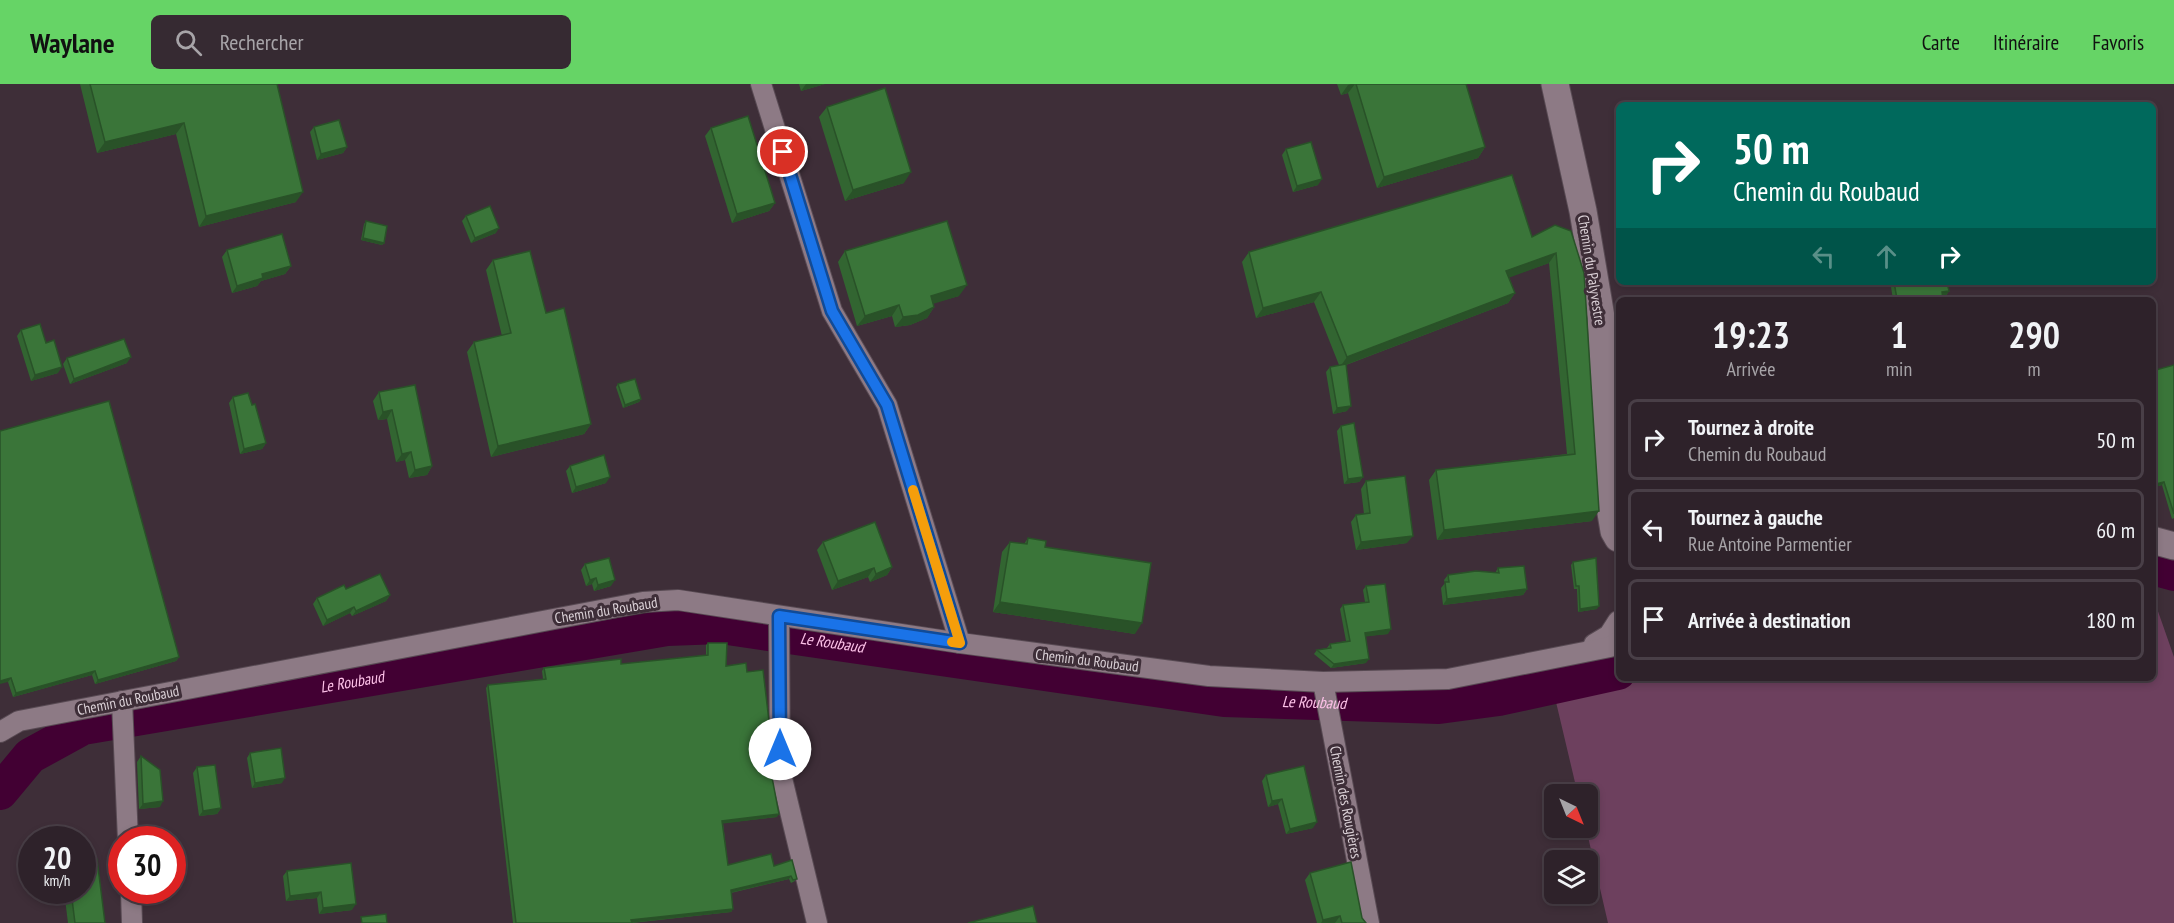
<!DOCTYPE html>
<html lang="fr">
<meta charset="utf-8">
<style>
:root{--surface:#2e222a;--page:#362a32;--text:#f1f3f6;--muted:#a7a4a8;--line:#493f47;--accent:#66d466}
body{margin:0;font-family:"PT Sans Narrow",sans-serif;background:var(--page);color:var(--text);height:100vh;display:flex;flex-direction:column;font-size:22px;white-space:nowrap}
*{box-sizing:border-box;margin:0}
p{font-size:20px;color:var(--muted)}
.icon{flex:none;width:33px;height:33px;fill:none;stroke:currentColor;stroke-width:2;stroke-linecap:round;stroke-linejoin:round}
.map{position:relative;flex:1;overflow:hidden}
.panel{position:absolute;left:1616px;top:213px;width:540px;height:384px;display:flex;flex-direction:column;background:var(--surface);border-radius:9px;box-shadow:0 3px 9px #0003,0 0 0 2px var(--line)}
.panel>*{flex:none}
.top-card{position:absolute;left:1616px;top:18px;width:540px;height:183px;border-radius:9px;box-shadow:0 3px 9px #0003,0 0 0 2px var(--line);background:#00695c;color:#fff;overflow:hidden}
.needle{width:39px;rotate:137deg}
.fabs{position:absolute;left:1544px;top:700px;display:grid;gap:12px}
.fabs a{display:grid;place-items:center;width:54px;height:54px;border-radius:9px;background:var(--surface);box-shadow:0 3px 9px #0003,0 0 0 2px var(--line);font-size:30px}
.speed{position:absolute;left:18px;top:742px;display:flex;gap:12px;font-size:30px;font-weight:700;text-align:center}
.speed>*{display:grid;place-content:center;width:78px;height:78px;border-radius:50%;background:var(--surface);box-shadow:0 3px 9px #0003,0 0 0 2px var(--line);line-height:1}
.speed small{font-size:15px;font-weight:400}
.speed .limit{border:9px solid #d22;background:#fff;color:#111}
.pin{position:absolute;display:grid;place-items:center;width:51px;height:51px;color:#fff;margin:-26px;border:3px solid #fff;border-radius:50%;box-shadow:0 2px 6px #0007}
.me{position:absolute;width:66px;margin:-33px;rotate:0deg;stroke-linejoin:round;filter:drop-shadow(0 0 4px #0008)}
.turn{display:flex;align-items:center;gap:21px;height:126px;padding:0 18px;font-size:27px}
.turn .icon{width:78px;height:78px;stroke-width:2.5}
.turn b{display:block;font-size:42px;line-height:51px}
.lanes{display:flex;align-items:center;height:57px;padding:0 18px;background:#0003;justify-content:center;gap:30px;direction:ltr}
.lanes .off{opacity:.35}
.eta{display:flex;justify-content:space-evenly;align-items:center;height:102px;text-align:center}
.eta b{font-size:36px;font-weight:700;line-height:42px}
ul{padding:0;list-style:none}
li{display:flex;align-items:center;gap:18px;height:81px;margin:0 12px 9px;padding:0 6px;border:3px solid var(--line);border-radius:9px}
li div{flex:1}
li b{display:block;font-size:22px}
li em{font-style:normal}
header{display:flex;align-items:center;gap:36px;box-sizing:border-box;height:84px;padding:0 30px;background:var(--accent);color:#111}
header strong{font-size:28px}
nav{display:flex;gap:33px;margin-inline-start:auto;font-size:21px}
.search{width:420px;height:54px;background:var(--page);display:flex;align-items:center;gap:15px;box-sizing:border-box;padding:0 21px;border-radius:9px;color:var(--muted);font-size:22px}
.map>svg:first-child{display:block}
.green{fill:#6d405e}
.lines{fill:none;stroke-linecap:round;stroke-linejoin:round}
.river{stroke:#420033;stroke-width:36}
.street-casing{stroke:#584a53;stroke-width:22}
.secondary-casing{stroke:#584a53;stroke-width:29}
.street{stroke:#8d7a85;stroke-width:20}
.secondary{stroke:#8d7a85;stroke-width:27}
.wall{fill:#326531}
.shaded-wall{fill:#295228}
.building{fill:#3a7539;stroke:#295228;stroke-width:1.5}
.route-casing{stroke:#114b97;stroke-width:15}
.route{stroke:#1a73e8;stroke-width:10}
.slow{stroke:#f59e0b;stroke-width:10}
.labels{text-anchor:middle;dominant-baseline:central;stroke-width:6;stroke-linejoin:round;paint-order:stroke}
.street-label{font-size:15px;fill:#dad0d6;stroke:#3e2e38}
.water-label{font-size:16px;font-style:italic;fill:#fdc1e8;stroke:#3e2e38}
</style>
<header>
<strong>Waylane</strong>
<div class="search"><svg class="icon" aria-label="search" viewBox="0 0 24 24"><circle cx="10" cy="10" r="6"/><path d="M15 15l6 6"/></svg>Rechercher</div>
<nav><a>Carte</a><a>Itinéraire</a><a>Favoris</a></nav>
</header>
<div class="map">
<svg width="2174" height="839" viewBox="0 0 2174 839">
<rect width="100%" height="100%" fill="#3e2e38"/>
<polygon class="green" points="2153,513 2174,573 2174,839 1608,839 1586,744 1587,711 1578,711 1556,618 1651,594 2152,594"/>
<g class="lines">
<g class="river">
<polyline points="2152,483 2174,489"/>
<path id="s1" d="M0,708L30,672L83,643L667,544L721,542L1224,615L1439,622L1499,614L1618,588"/>
</g>
<defs>
<g id="street">
<polyline points="761,0 832,227 887,321 960,559"/>
<polyline points="779,532 780,686 817,839"/>
<polyline points="1594,560 1609,551 1618,537"/>
<polyline points="1323,598 1369,839"/>
<polyline points="122,617 128,756"/>
<polyline points="0,648 19,637 643,518 678,516 960,559 1209,592 1323,598 1448,595 1610,563 1618,558"/>
<polyline points="131,807 132,839"/>
</g>
<g id="secondary">
<polyline points="1555,0 1583,127 1601,233 1610,423 1614,447 1618,454"/>
<polyline points="2152,456 2174,462"/>
</g>
</defs>
<use href="#street" class="street-casing"/>
<use href="#secondary" class="secondary-casing"/>
<use href="#street" class="street"/>
<use href="#secondary" class="secondary"/>
</g>
<g class="wall">
<polygon points="80,0 277,0 296,118 199,143 176,50 97,69"/>
<polygon points="799,0 825,0 801,7"/>
<polygon points="1337,0 1466,0 1485,63 1478,74 1377,104 1348,9 1341,11"/>
<polygon points="827,23 904,99 845,117 819,33"/>
<polygon points="314,43 347,63 343,69 317,76 310,48"/>
<polygon points="711,44 775,119 769,127 732,139 705,52"/>
<polygon points="1286,65 1318,101 1293,108 1282,71"/>
<polygon points="466,132 496,149 471,159 462,137"/>
<polygon points="366,137 384,159 382,161 361,156 364,140"/>
<polygon points="1555,141 1592,437 1437,456 1429,396 1436,386 1567,370 1549,179 1509,193 1515,209 1508,219 1346,281 1347,327 1333,330 1326,288 1330,283 1339,281 1314,218 1256,234 1242,178 1249,168 1532,153"/>
<polygon points="227,166 291,182 285,190 261,197 257,202 232,209 222,173"/>
<polygon points="845,167 959,212 933,219 934,223 927,234 910,241 895,243 892,232 857,242 838,178"/>
<polygon points="493,176 546,229 591,340 584,350 491,373 467,268 474,258 502,252 486,186"/>
<polygon points="1894,198 1947,198 1949,207 1945,213 1943,213 1943,216 1893,216 1891,203"/>
<polygon points="21,246 46,259 58,289 31,297 17,252"/>
<polygon points="67,274 127,279 70,300 63,280"/>
<polygon points="2174,281 2174,434 2172,435 2162,401 2152,404 2152,287"/>
<polygon points="618,300 641,315 639,318 623,324 616,303"/>
<polygon points="379,308 432,382 427,391 409,394 405,376 396,378 387,335 378,336 373,317"/>
<polygon points="233,313 252,321 266,359 262,365 240,370 229,319"/>
<polygon points="1341,342 1363,393 1359,398 1344,400 1337,347"/>
<polygon points="0,347 179,573 176,577 95,600 92,591 13,613 8,598"/>
<polygon points="570,382 606,399 572,409 566,387"/>
<polygon points="1366,397 1407,459 1356,466 1351,438 1356,431 1364,430 1361,405"/>
<polygon points="1028,454 1045,463 1135,550 993,528 1002,468 1010,458 1024,460"/>
<polygon points="823,458 892,483 887,491 870,498 868,493 832,506 817,466"/>
<polygon points="1573,478 1597,525 1578,528 1577,505 1574,505 1571,481"/>
<polygon points="585,480 611,502 594,507 592,500 586,502 581,486"/>
<polygon points="1498,484 1527,505 1523,511 1443,521 1441,504 1445,499 1444,496 1448,491 1495,489"/>
<polygon points="1366,502 1388,550 1365,552 1366,579 1331,584 1314,570 1317,566 1327,564 1330,560 1346,557 1340,525 1343,521 1365,518 1363,506"/>
<polygon points="346,505 390,511 386,517 352,532 350,529 323,542 313,520 317,514"/>
<polygon points="708,559 726,582 747,588 770,683 777,733 723,739 728,781 774,782 792,776 795,797 791,799 789,795 731,809 733,825 731,828 632,839 513,839 486,604 488,601 543,595 542,587 544,584 621,580 706,571 706,561"/>
<polygon points="250,669 282,699 252,704 247,674"/>
<polygon points="141,672 160,723 139,725 137,678"/>
<polygon points="197,683 221,724 217,730 199,732 193,689"/>
<polygon points="1266,691 1313,744 1286,750 1278,720 1268,723 1262,697"/>
<polygon points="85,777 105,839 68,839 64,807 82,807"/>
<polygon points="287,787 352,826 319,830 317,814 286,817 283,792"/>
<polygon points="1310,789 1362,834 1366,839 1317,839 1305,796"/>
</g>
<g class="shaded-wall">
<polygon points="806,0 825,0 801,7"/>
<polygon points="1351,0 1355,0 1348,9 1341,11 1348,1"/>
<polygon points="184,39 176,50 97,69 105,58"/>
<polygon points="347,63 343,69 317,76 321,70"/>
<polygon points="1485,63 1478,74 1377,104 1384,93"/>
<polygon points="911,88 904,99 845,117 853,106"/>
<polygon points="1322,95 1318,101 1293,108 1297,102"/>
<polygon points="303,108 296,118 199,143 206,132"/>
<polygon points="775,119 769,127 732,139 737,130"/>
<polygon points="499,144 496,149 471,159 475,154"/>
<polygon points="363,154 384,159 382,161 361,156"/>
<polygon points="1556,169 1549,179 1500,197 1506,187"/>
<polygon points="291,182 285,190 261,197 257,202 232,209 237,202 262,190"/>
<polygon points="967,201 959,212 923,223 931,212"/>
<polygon points="1949,207 1945,213 1938,213 1942,208"/>
<polygon points="1321,208 1314,218 1256,234 1263,224"/>
<polygon points="1515,209 1508,219 1340,283 1347,273"/>
<polygon points="899,221 892,232 857,242 865,232"/>
<polygon points="934,223 927,234 910,241 895,243 903,233"/>
<polygon points="131,273 127,279 70,300 74,295"/>
<polygon points="62,283 58,289 31,297 35,291"/>
<polygon points="641,315 639,318 623,324 625,321"/>
<polygon points="1351,322 1347,327 1333,330 1337,324"/>
<polygon points="392,326 387,335 378,336 383,328"/>
<polygon points="591,340 584,350 491,373 498,362"/>
<polygon points="266,359 262,365 240,370 244,365"/>
<polygon points="411,368 405,376 396,378 402,370"/>
<polygon points="432,382 427,391 409,394 415,386"/>
<polygon points="610,393 606,399 572,409 576,403"/>
<polygon points="1363,393 1359,398 1344,400 1348,395"/>
<polygon points="2164,398 2162,401 2152,404 2152,401"/>
<polygon points="1599,427 1592,437 1437,456 1444,446"/>
<polygon points="1413,452 1407,459 1356,466 1361,458"/>
<polygon points="892,483 887,491 870,498 876,490"/>
<polygon points="874,484 868,493 832,506 838,497"/>
<polygon points="596,494 592,500 586,502 590,496"/>
<polygon points="615,496 611,502 594,507 598,501"/>
<polygon points="1527,505 1523,511 1443,521 1447,515"/>
<polygon points="390,511 386,517 352,532 356,527"/>
<polygon points="1000,518 1142,539 1135,550 993,528"/>
<polygon points="1599,522 1597,525 1578,528 1580,525"/>
<polygon points="354,523 350,529 323,542 327,536"/>
<polygon points="1391,545 1388,550 1362,553 1365,549"/>
<polygon points="179,573 176,577 95,600 98,596"/>
<polygon points="1369,575 1366,579 1331,584 1334,580"/>
<polygon points="95,587 92,591 13,613 16,609"/>
<polygon points="11,594 8,598 0,600 0,597"/>
<polygon points="285,694 282,699 252,704 255,699"/>
<polygon points="1282,715 1278,720 1268,723 1272,717"/>
<polygon points="163,717 160,723 139,725 143,720"/>
<polygon points="221,724 217,730 199,732 203,727"/>
<polygon points="779,730 777,733 720,740 722,737"/>
<polygon points="1317,738 1313,744 1286,750 1290,745"/>
<polygon points="791,792 789,795 729,809 731,806"/>
<polygon points="321,808 317,814 286,817 290,812"/>
<polygon points="356,820 352,826 319,830 323,824"/>
<polygon points="733,825 731,828 629,839 631,836"/>
<polygon points="1340,832 1335,839 1321,839 1323,836"/>
</g>
<g class="building">
<polygon points="90,0 277,0 303,108 206,132 184,39 105,58"/>
<polygon points="1356,0 1466,0 1485,63 1384,93"/>
<polygon points="885,4 911,88 853,106 827,23"/>
<polygon points="748,32 775,119 737,130 711,44"/>
<polygon points="339,36 347,63 321,70 314,43"/>
<polygon points="1311,58 1322,95 1297,102 1286,65"/>
<polygon points="1512,91 1532,153 1555,141 1571,147 1584,189 1599,427 1444,446 1436,386 1575,370 1556,169 1506,187 1515,209 1347,273 1321,208 1263,224 1249,168"/>
<polygon points="490,122 499,144 475,154 466,132"/>
<polygon points="366,137 387,142 384,159 363,154"/>
<polygon points="947,137 967,201 931,212 934,223 918,231 903,233 899,221 865,232 845,167"/>
<polygon points="282,150 291,182 262,190 263,194 237,202 227,166"/>
<polygon points="530,167 546,229 564,224 591,340 498,362 474,258 511,249 493,176"/>
<polygon points="1894,198 1947,198 1949,207 1942,208 1943,216 1905,216 1904,213 1897,215"/>
<polygon points="40,240 46,259 54,256 62,283 35,291 21,246"/>
<polygon points="124,255 131,273 74,295 67,274"/>
<polygon points="1346,280 1351,322 1337,324 1330,283"/>
<polygon points="2174,281 2174,430 2164,398 2152,401 2152,287"/>
<polygon points="635,295 641,315 625,321 618,300"/>
<polygon points="415,301 432,382 415,386 411,368 402,370 392,326 383,328 379,308"/>
<polygon points="248,309 252,321 255,320 266,359 244,365 233,313"/>
<polygon points="109,317 179,573 98,596 95,587 16,609 11,594 0,597 0,347"/>
<polygon points="1354,339 1363,393 1348,395 1341,342"/>
<polygon points="604,371 610,393 576,403 570,382"/>
<polygon points="1405,392 1413,452 1361,458 1356,431 1370,429 1366,397"/>
<polygon points="875,438 892,483 876,490 874,484 838,497 823,458"/>
<polygon points="1028,454 1046,457 1045,463 1151,479 1142,539 1000,518 1010,458 1027,460"/>
<polygon points="609,474 615,496 598,501 596,494 590,496 585,480"/>
<polygon points="1596,474 1599,522 1580,525 1579,502 1576,502 1573,478"/>
<polygon points="1524,482 1527,505 1447,515 1445,498 1449,498 1448,491 1476,487 1499,489 1498,484"/>
<polygon points="380,490 390,511 356,527 354,523 327,536 317,514 344,501 346,505"/>
<polygon points="1385,500 1391,545 1365,549 1369,575 1334,580 1317,566 1331,564 1330,560 1350,557 1343,521 1369,518 1366,502"/>
<polygon points="708,559 727,559 726,582 746,579 747,588 763,586 770,646 770,683 779,730 722,737 728,781 771,770 774,782 792,776 797,795 793,796 791,792 731,806 733,825 631,836 632,839 516,839 488,601 546,595 544,584 621,575 621,580 708,571"/>
<polygon points="281,664 285,694 255,699 250,669"/>
<polygon points="141,672 160,686 163,717 143,720"/>
<polygon points="215,681 221,724 203,727 197,683"/>
<polygon points="1304,682 1317,738 1290,745 1282,715 1272,717 1266,691"/>
<polygon points="82,771 84,771 85,777 97,775 105,839 75,839 71,807 82,807"/>
<polygon points="1351,778 1362,834 1366,839 1342,839 1340,832 1323,836 1310,789"/>
<polygon points="351,779 356,820 323,824 321,808 290,812 287,787"/>
<polygon points="1033,822 1037,839 968,839"/>
<polygon points="386,830 387,839 362,839 361,833"/>
</g>
<g class="lines">
<defs>
<polyline id="route" points="780,665 779,532 960,559 887,321 832,227 783,68"/>
</defs>
<use href="#route" class="route-casing"/>
<use href="#route" class="route"/>
<polyline class="slow" points="913,406 960,559 952,558"/>
</g>
<g class="labels">
<g class="street-label">
<text transform="translate(1592 186) rotate(81)">Chemin du Palyvestre</text>
<text transform="translate(606 526) rotate(-9)">Chemin du Roubaud</text>
<text transform="translate(1087 576) rotate(7)">Chemin du Roubaud</text>
<text transform="translate(128 616) rotate(-11)">Chemin du Roubaud</text>
<text transform="translate(1346 718) rotate(79)">Chemin des Rougières</text>
</g>
<g class="water-label">
<text stroke="none"><textPath href="#s1" startOffset="866">Le Roubaud</textPath></text>
<text stroke="none"><textPath href="#s1" startOffset="380">Le Roubaud</textPath></text>
<text stroke="none"><textPath href="#s1" startOffset="1352">Le Roubaud</textPath></text>
</g>
</g>
</svg>
<div class="fabs">
<a><svg class="needle" viewBox="-14 -14 28 28"><path d="M0-13l5 13h-10z" fill="#e53935"/><path d="M0 13l5-13h-10z" fill="#a7a4a8"/></svg></a>
<a><svg class="icon" aria-label="layers" viewBox="0 0 24 24"><path d="M12 4l9 5-9 5-9-5zM3 14l9 5 9-5"/></svg></a>
</div>
<div class="speed"><div>20<small>km/h</small></div><div class="limit">30</div></div>
<div class="pin" style="left:783px;top:68px;background:#d93025"><svg class="icon" aria-label="arrive" viewBox="0 0 24 24"><path d="M6 21V4h12l-3 4 3 4H6"/></svg></div>
<svg class="me" style="left:780px;top:665px" viewBox="-20 -20 40 40"><circle r="19" fill="#fff"/><path d="M0-13L10 11 0 6-10 11z" fill="#1a73e8"/></svg>
<div class="top-card">
<div class="turn"><svg class="icon" aria-label="right" viewBox="0 0 24 24"><path d="M7 20v-9h11M14 6l5 5-5 5"/></svg><div><b>50 m</b>Chemin du Roubaud</div></div>
<div class="lanes"><svg class="icon off" aria-label="left" viewBox="0 0 24 24"><path d="M17 20v-9H6M10 6l-5 5 5 5"/></svg><svg class="icon off" aria-label="ahead" viewBox="0 0 24 24"><path d="M12 20V5M6 11l6-6 6 6"/></svg><svg class="icon" aria-label="right" viewBox="0 0 24 24"><path d="M7 20v-9h11M14 6l5 5-5 5"/></svg></div>
</div>
<section class="panel">
<div class="eta">
<div><b>19:23</b><p>Arrivée</p></div>
<div><b>1</b><p>min</p></div>
<div><b>290</b><p>m</p></div>
</div>
<ul>
<li><svg class="icon" aria-label="right" viewBox="0 0 24 24"><path d="M7 20v-9h11M14 6l5 5-5 5"/></svg><div><b>Tournez à droite</b><p>Chemin du Roubaud</p></div><em>50 m</em></li>
<li><svg class="icon" aria-label="left" viewBox="0 0 24 24"><path d="M17 20v-9H6M10 6l-5 5 5 5"/></svg><div><b>Tournez à gauche</b><p>Rue Antoine Parmentier</p></div><em>60 m</em></li>
<li><svg class="icon" aria-label="arrive" viewBox="0 0 24 24"><path d="M6 21V4h12l-3 4 3 4H6"/></svg><div><b>Arrivée à destination</b></div><em>180 m</em></li>
</ul>
</section>
</div>
